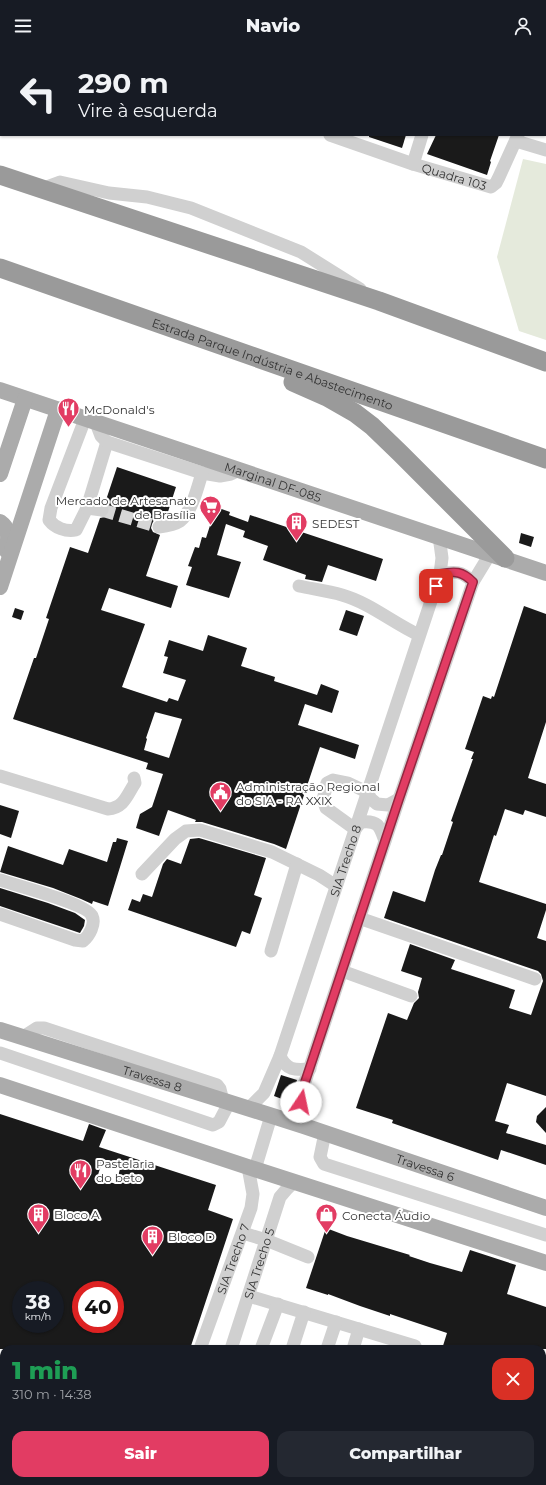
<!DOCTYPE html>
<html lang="pt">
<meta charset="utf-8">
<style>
:root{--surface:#171b24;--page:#242831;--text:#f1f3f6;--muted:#9ea1a6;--accent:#e23c63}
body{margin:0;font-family:Montserrat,sans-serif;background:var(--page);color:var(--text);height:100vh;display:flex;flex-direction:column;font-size:15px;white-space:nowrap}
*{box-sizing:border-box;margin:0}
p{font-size:13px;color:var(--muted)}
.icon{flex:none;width:22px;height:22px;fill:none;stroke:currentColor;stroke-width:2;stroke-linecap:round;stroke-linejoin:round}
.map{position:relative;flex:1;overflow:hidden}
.side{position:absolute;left:0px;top:1293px;width:546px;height:140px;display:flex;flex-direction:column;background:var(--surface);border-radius:12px 12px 0 0;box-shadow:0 1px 3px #0004}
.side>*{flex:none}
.banner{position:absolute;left:0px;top:0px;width:546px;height:84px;box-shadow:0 1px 3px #0004;background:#171b24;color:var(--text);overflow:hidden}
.speed{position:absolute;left:12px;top:1229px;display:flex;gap:8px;font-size:20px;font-weight:700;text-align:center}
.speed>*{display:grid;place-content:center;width:52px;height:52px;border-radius:50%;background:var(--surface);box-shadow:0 1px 3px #0004;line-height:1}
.speed small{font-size:10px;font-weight:400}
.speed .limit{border:6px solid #d22;background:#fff;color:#111}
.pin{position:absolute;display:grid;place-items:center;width:34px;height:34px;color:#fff;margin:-17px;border-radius:8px;box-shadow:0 2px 6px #0006}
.me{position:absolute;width:44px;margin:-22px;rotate:11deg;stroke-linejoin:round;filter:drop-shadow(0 0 3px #0008)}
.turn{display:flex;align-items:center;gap:14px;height:84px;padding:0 12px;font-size:18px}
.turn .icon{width:52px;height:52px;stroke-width:2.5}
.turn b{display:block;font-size:28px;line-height:34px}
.round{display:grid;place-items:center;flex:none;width:42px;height:42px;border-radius:12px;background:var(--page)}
.headline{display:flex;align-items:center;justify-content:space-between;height:68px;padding:0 12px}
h1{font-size:24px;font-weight:800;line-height:30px;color:#1e9e55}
.button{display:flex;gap:8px;margin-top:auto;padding:8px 12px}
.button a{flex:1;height:46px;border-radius:12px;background:var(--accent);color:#fff;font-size:16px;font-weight:800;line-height:46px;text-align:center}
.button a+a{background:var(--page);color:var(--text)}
header{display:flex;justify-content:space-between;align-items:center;height:52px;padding:0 12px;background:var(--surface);font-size:18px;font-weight:800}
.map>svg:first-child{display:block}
.green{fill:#e5eadc}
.building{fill:#1a1a1a;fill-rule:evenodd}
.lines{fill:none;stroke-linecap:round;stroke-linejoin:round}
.minor-tunnel{stroke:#d6d6d6;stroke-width:13;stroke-dasharray:13 6;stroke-linecap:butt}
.minor{stroke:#d0d0d0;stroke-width:13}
.major{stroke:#ababab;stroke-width:16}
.highway{stroke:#9a9a9a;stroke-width:19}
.route-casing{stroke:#932740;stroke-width:10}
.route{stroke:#e23c63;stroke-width:7}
.labels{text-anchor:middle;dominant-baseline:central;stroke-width:4;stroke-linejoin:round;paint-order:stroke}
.street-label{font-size:12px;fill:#333;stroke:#fff}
.poi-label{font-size:12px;fill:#333;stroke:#fff;text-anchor:start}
</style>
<header><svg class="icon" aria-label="menu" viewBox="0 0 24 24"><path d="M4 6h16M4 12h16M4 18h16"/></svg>Navio<svg class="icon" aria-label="person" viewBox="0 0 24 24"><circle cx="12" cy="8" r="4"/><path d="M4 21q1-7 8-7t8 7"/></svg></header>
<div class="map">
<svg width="546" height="1433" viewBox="0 0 546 1433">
<rect width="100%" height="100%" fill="#fff"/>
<polygon class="green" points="523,107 546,112 546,288 519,279 497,205"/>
<g class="building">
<polygon points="369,83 406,83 402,96 369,85"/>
<polygon points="436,83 499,83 490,109 491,110 487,123 427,102"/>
<path d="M117,415L176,435L166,466L154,468L152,472L151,476L153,480L160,483L146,524L178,534L171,556L109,536L101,558L145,572L122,635L167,650L169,646L178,649L186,628L163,621L168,605L164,604L169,588L203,599L208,583L247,596L241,614L275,625L274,629L317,643L321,632L339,639L332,661L305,652L298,673L359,693L355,707L320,695L286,797L274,792L202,770H195L196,768L168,758L159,784L136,776L140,762L152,755L163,722L146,717L148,711L13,667L34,606H36L49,567L46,566L70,495L88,501L100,466L105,465L110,459L109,455L105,451ZM155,660L182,667L169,706L144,698L147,687L146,686Z"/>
<polygon points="216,455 230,460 229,463 248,470 250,463 383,507 376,529 328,513 322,530 305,527 306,523 263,508 268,494 243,485 245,479 226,472 217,503 241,510 229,546 186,533 192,515 188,514 195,495 199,496 202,485 206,486"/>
<polygon points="521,481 534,485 531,495 519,491"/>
<polygon points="524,554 546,562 546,670 528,726 546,732 546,765 525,758 523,763 505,757 496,784 494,783 479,830 546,852 546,858 537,886 546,889 546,1044 507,1031 495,1069 509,1073 506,1081 546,1093 546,1113 501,1098 498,1108 392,1071 393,1068 356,1056 388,961 407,968 414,951 419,946 418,940 422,926 401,919 410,892 455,908 451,917 515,938 509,956 531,963 543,929 541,922 538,919 384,866 393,839 425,850 435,818 441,803 442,803 453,770 451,769 473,707 471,707 474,700 465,697 483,644 491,647 492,644 494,645"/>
<polygon points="15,556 24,559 21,568 12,565"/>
<polygon points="346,558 364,564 357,584 339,578"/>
<polygon points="0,753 19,759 11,786 0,782"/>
<polygon points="117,786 128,789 108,854 93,849 92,852 81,847 53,836 0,820 8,794 63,813 69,797 107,810 113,790 116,790"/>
<polygon points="199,786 266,806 254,843 262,846 250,882 242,879 236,895 128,858 132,847 140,850 143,842 152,845 163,812 167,807 181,812 190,787"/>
<polygon points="0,836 48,851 75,861 85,868 84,874 80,881 77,880 0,854"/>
<polygon points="281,1023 297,1028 290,1050 274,1044"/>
<polygon points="546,1055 546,1081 536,1070 537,1064"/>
<path d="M0,1062L83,1089L89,1072L100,1076L106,1078L99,1095L216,1133L208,1158L233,1167L190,1297H0ZM103,1107L121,1113L116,1132L97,1126ZM21,1238H55V1272H21ZM81,1238H115V1272H81Z"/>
<polygon points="326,1176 347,1184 410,1203 409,1204 430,1211 462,1220 470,1198 516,1213 507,1242 546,1255 546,1297 442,1297 447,1281 390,1262 390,1264 360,1254 328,1242 328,1243 306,1236"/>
</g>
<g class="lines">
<polyline class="minor-tunnel" points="102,458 159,475"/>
<g class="minor">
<polyline points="98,0 100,1"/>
<polyline points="424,0 426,1"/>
<polyline points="201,1 202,0"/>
<polyline points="545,44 546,44"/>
<path id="s1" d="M330,83L413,112L491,135L496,131L499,125L518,83"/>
<polyline points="516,89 546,98"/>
<polyline points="413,112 422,83"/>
<polyline points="41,137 60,130 109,141 147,145 191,156 301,200 360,237"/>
<path d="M85,367L51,456L49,468C55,476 66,480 76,478L87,456L107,390"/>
<polyline points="96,371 101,384 107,390 202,421 220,424 231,422 239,418"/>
<polyline points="87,456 102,458"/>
<path d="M159,475C167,474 174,473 180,469C192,460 198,434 202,421"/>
<path d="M440,522C455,519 462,519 473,530"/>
<path d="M299,534C313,537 328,539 342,543C370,551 393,571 419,583"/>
<path d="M0,724L108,757C124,756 127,743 135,731L134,726"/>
<path d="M385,789C380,775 379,768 361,770L355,777L326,756L323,748L327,731L333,728L348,731L367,740L371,747L377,752L388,753L399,747"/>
<polyline points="142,822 175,787 186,779 200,778 272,800 319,823 336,834"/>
<path d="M0,828C15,833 88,852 92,864C96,872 89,884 83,889L75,888L0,862"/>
<polyline points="359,866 535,927"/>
<polyline points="271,899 297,812"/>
<polyline points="342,919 411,944"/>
<polyline points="23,985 37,976 44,976 217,1033 220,1037 223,1049"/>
<polyline points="0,1001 213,1073 219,1070 229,1051"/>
<path d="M280,1004C287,1019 295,1018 310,1017"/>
<path id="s2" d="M248,1057L264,1041L280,1004L440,522L442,506L439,484"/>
<polyline points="304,1074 301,1059 301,1042 399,747 473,530 490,502"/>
<polyline points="325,1081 320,1105 324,1112 546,1183"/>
<polyline points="255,1117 271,1064"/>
<polyline points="243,1181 266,1188 308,1205"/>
<polyline points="249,1244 415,1294 416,1297"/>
<path id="s3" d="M200,1297L251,1156L253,1142L248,1115"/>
<path id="s4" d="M231,1297L280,1145L286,1138L294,1130"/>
<polyline points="261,1297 278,1252"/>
<polyline points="292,1297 304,1260"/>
<polyline points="327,1297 336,1270"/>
<polyline points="353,1297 359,1277"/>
<polyline points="542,1394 546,1395"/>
<polyline points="177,1429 189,1433"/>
<polyline points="228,1429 236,1433"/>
<polyline points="298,1429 310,1433"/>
<polyline points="153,1433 154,1429"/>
<polyline points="526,1433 527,1429"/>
</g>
<g class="major">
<path id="s5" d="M0,338L546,521"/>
<polyline points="0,422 25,347"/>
<path d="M0,470C11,478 8,486 7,499"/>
<polyline points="0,535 58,358"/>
<path id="s6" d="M0,978L304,1074L546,1156"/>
<polyline points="0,1033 248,1115 546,1211"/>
</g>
<g class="highway">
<polyline points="0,123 379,249 546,310"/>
<path id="s7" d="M0,216L546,407"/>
<polyline points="293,330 327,345 355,361 372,374 400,401 505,506"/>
</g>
</g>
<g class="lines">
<defs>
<path id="route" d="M301,1050V1042L314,1003L399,747L473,530C462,519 455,519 440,522L436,534"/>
</defs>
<use href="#route" class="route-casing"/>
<use href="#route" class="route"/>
</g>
<defs>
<symbol id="restaurant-pin" viewBox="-11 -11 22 30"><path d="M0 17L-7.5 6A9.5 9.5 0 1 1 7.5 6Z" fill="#e23c63" stroke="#fff"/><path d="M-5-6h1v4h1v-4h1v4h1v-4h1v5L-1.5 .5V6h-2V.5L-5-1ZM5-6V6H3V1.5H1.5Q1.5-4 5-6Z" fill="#fff"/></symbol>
<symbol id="supermarket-pin" viewBox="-11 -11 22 30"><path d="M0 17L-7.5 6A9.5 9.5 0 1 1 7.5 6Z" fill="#e23c63" stroke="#fff"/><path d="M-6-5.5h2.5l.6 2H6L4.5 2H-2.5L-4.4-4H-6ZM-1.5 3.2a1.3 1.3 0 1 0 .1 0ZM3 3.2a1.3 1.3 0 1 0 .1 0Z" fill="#fff"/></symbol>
<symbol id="building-pin" viewBox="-11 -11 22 30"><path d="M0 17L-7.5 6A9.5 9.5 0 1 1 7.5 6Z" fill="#e23c63" stroke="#fff"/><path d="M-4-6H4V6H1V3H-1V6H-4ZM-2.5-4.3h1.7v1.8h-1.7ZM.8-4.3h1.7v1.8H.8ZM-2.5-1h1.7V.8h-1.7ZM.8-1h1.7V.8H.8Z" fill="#fff"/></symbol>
<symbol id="civic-pin" viewBox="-11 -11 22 30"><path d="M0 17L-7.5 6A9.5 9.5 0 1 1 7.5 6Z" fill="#e23c63" stroke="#fff"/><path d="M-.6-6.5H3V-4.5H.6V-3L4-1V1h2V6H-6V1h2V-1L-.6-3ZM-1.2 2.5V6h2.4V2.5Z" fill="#fff"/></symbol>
<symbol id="shop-pin" viewBox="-11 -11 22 30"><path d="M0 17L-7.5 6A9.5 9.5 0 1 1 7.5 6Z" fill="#e23c63" stroke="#fff"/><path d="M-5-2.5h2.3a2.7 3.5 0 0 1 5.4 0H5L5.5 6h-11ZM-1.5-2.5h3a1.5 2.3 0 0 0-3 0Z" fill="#fff"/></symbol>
</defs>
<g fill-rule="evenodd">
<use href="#restaurant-pin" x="56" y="344" width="25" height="34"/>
<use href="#supermarket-pin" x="198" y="442" width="25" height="34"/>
<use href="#building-pin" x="284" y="458" width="25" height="34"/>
<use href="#civic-pin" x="208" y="728" width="25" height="34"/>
<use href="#restaurant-pin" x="68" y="1106" width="25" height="34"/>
<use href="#building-pin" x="26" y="1150" width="25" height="34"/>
<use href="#shop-pin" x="314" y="1150" width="25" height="34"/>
<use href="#building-pin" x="140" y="1172" width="25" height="34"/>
</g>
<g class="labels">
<g class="street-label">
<text stroke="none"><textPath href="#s1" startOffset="131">Quadra 103</textPath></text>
<text stroke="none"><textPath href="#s7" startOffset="289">Estrada Parque Indústria e Abastecimento</textPath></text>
<text stroke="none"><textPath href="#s5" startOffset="288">Marginal DF-085</textPath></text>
<text stroke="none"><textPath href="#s2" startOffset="269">SIA Trecho 8</textPath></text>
<text stroke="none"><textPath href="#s6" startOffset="160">Travessa 8</textPath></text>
<text stroke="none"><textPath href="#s6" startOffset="447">Travessa 6</textPath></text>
<text stroke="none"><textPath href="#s3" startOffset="96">SIA Trecho 7</textPath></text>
<text stroke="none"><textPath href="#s4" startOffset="90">SIA Trecho 5</textPath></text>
</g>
<g class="poi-label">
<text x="84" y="357">McDonald's</text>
<text x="196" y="448" text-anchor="end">Mercado de Artesanato<tspan x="196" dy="14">de Brasília</tspan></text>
<text x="312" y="471">SEDEST</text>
<text x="236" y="734">Administração Regional<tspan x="236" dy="14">do SIA - RA XXIX</tspan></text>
<text x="96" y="1111">Pastelaria<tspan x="96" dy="14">do beto</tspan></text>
<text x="54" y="1162">Bloco A</text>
<text x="342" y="1163">Conecta Áudio</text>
<text x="168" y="1184">Bloco D</text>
</g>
</g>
</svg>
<div class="speed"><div>38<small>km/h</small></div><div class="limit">40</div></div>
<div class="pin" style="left:436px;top:534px;background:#d93025"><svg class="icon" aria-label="arrive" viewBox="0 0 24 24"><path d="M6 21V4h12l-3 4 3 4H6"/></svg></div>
<svg class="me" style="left:301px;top:1050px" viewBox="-20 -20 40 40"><circle r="19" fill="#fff"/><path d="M0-13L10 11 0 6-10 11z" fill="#e23c63"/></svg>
<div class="banner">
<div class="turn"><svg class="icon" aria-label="left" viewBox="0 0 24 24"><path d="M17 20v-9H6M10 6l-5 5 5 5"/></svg><div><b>290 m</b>Vire à esquerda</div></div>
</div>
<section class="side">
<div class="headline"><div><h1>1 min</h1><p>310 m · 14:38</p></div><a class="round" style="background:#d93025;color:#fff"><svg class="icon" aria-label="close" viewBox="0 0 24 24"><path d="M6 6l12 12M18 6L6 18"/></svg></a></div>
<div class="button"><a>Sair</a><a>Compartilhar</a></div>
</section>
</div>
